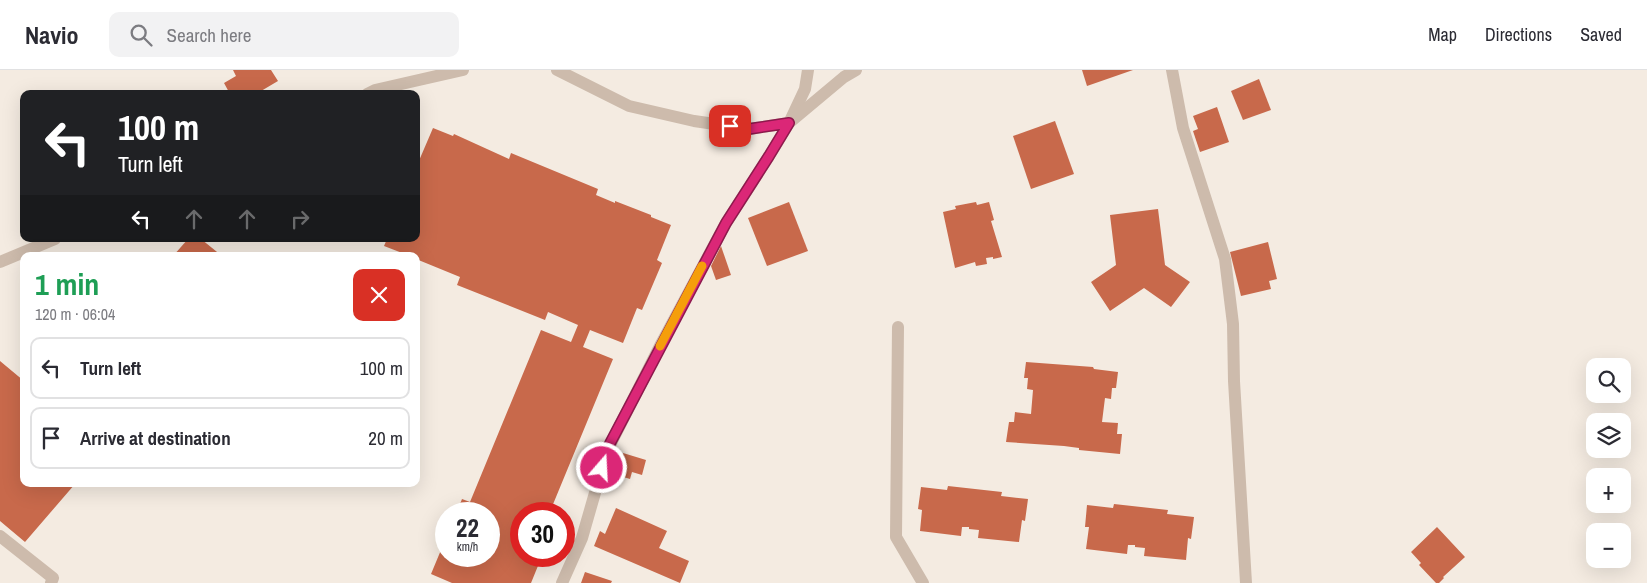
<!DOCTYPE html>
<meta charset="utf-8">
<style>
:root{--surface:#fff;--page:#f2f2f3;--text:#2b2b33;--muted:#7c7c81;--line:#e1e1e2}
body{margin:0;font-family:"Archivo Narrow",sans-serif;background:var(--page);color:var(--text);height:100vh;display:flex;flex-direction:column;font-size:19px;white-space:nowrap}
*{box-sizing:border-box;margin:0}
p{font-size:16px;color:var(--muted)}
.icon{flex:none;width:28px;height:28px;fill:none;stroke:currentColor;stroke-width:2;stroke-linecap:round;stroke-linejoin:round}
.map{position:relative;flex:1;overflow:hidden}
.panel{position:absolute;left:20px;top:182px;width:400px;height:235px;display:flex;flex-direction:column;background:var(--surface);border-radius:10px;box-shadow:0 5px 20px #0002}
.panel>*{flex:none}
.banner{position:absolute;left:20px;top:20px;width:400px;height:152px;border-radius:10px;box-shadow:0 5px 20px #0002;background:#202124;color:#fff;overflow:hidden}
.tools{position:absolute;left:1586px;top:288px;display:grid;gap:10px}
.tools a{display:grid;place-items:center;width:45px;height:45px;border-radius:10px;background:var(--surface);box-shadow:0 5px 20px #0002;font-size:25px}
.speed{position:absolute;left:435px;top:432px;display:flex;gap:10px;font-size:25px;font-weight:700;text-align:center}
.speed>*{display:grid;place-content:center;width:65px;height:65px;border-radius:50%;background:var(--surface);box-shadow:0 5px 20px #0002;line-height:1}
.speed small{font-size:12px;font-weight:400}
.speed .limit{border:8px solid #d22;background:#fff;color:#111}
.pin{position:absolute;display:grid;place-items:center;width:42px;height:42px;color:#fff;margin:-21px;border-radius:10px;box-shadow:0 2px 8px #0006}
.me{position:absolute;width:55px;margin:-28px;rotate:19deg;stroke-linejoin:round;filter:drop-shadow(0 0 4px #0008)}
.turn{display:flex;align-items:center;gap:18px;height:105px;padding:0 15px;font-size:22px}
.turn .icon{width:65px;height:65px;stroke-width:2.5}
.turn b{display:block;font-size:35px;line-height:42px}
.lanes{display:flex;align-items:center;height:48px;padding:0 15px;background:#0003;justify-content:center;gap:25px;direction:ltr}
.lanes .off{opacity:.35}
.round{display:grid;place-items:center;flex:none;width:52px;height:52px;border-radius:10px;background:var(--page)}
.summary{display:flex;align-items:center;justify-content:space-between;height:85px;padding:0 15px}
h1{font-size:30px;font-weight:700;line-height:38px;color:#1e9e55}
ul{padding:0;list-style:none}
li{display:flex;align-items:center;gap:15px;height:62px;margin:0 10px 8px;padding:0 5px;border:2px solid var(--line);border-radius:10px}
li div{flex:1}
li b{display:block;font-size:19px}
li em{font-style:normal}
header{display:flex;align-items:center;gap:30px;box-sizing:border-box;height:70px;padding:0 25px;background:var(--surface);border-bottom:1px solid var(--line)}
header strong{font-size:24px}
nav{display:flex;gap:28px;margin-inline-start:auto;font-size:18px}
.search{width:350px;height:45px;background:var(--page);display:flex;align-items:center;gap:12px;box-sizing:border-box;padding:0 18px;border-radius:10px;color:var(--muted);font-size:19px}
.map>svg:first-child{display:block}
.building{fill:#c8694b}
.lines{fill:none;stroke-linecap:round;stroke-linejoin:round}
.minor{stroke:#cdbbac;stroke-width:12}
.route-casing{stroke:#8e194d;stroke-width:12}
.route{stroke:#db2777;stroke-width:9}
.slow{stroke:#f59e0b;stroke-width:9}
</style>
<header>
<strong>Navio</strong>
<div class="search"><svg class="icon" aria-label="search" viewBox="0 0 24 24"><circle cx="10" cy="10" r="6"/><path d="M15 15l6 6"/></svg>Search here</div>
<nav><a>Map</a><a>Directions</a><a>Saved</a></nav>
</header>
<div class="map">
<svg width="1647" height="513" viewBox="0 0 1647 513">
<rect width="100%" height="100%" fill="#f4ebe1"/>
<g class="building">
<polygon points="233,0 271,0 278,11 256,24 230,24 224,13 236,6"/>
<polygon points="1082,0 1133,0 1087,16"/>
<polygon points="1259,9 1271,40 1243,50 1231,21"/>
<polygon points="1217,37 1229,72 1200,82 1193,61 1198,59 1193,46"/>
<polygon points="1055,51 1074,104 1031,119 1013,66"/>
<polygon points="433,58 453,66 454,64 509,89 511,83 598,119 596,125 615,133 615,131 651,145 651,147 671,155 657,190 662,193 642,240 637,238 623,273 590,260 583,277 613,289 549,444 521,444 521,486 542,486 531,513 452,513 431,504 446,468 446,486 489,486 489,444 456,444 462,429 470,432 541,260 571,272 578,255 548,242 545,250 457,215 460,207 416,189 416,186 410,186 384,176 387,169 416,169 416,92 418,93"/>
<polygon points="789,132 808,181 767,196 748,148"/>
<polygon points="976,132 977,135 989,132 994,150 991,151 1002,187 993,189 993,187 986,188 987,194 976,196 975,192 955,198 943,142 956,139 955,136"/>
<polygon points="1158,139 1165,195 1190,212 1171,237 1144,218 1110,241 1091,212 1116,195 1110,145"/>
<polygon points="188,169 201,169 222,186 173,186"/>
<polygon points="1268,172 1277,209 1269,211 1271,219 1241,226 1230,182"/>
<polygon points="721,176 731,205 716,210 711,196"/>
<polygon points="0,291 24,311 24,414 75,414 25,472 0,451"/>
<polygon points="1026,292 1093,297 1094,299 1118,302 1116,318 1112,318 1111,329 1105,328 1102,352 1118,353 1117,364 1122,364 1120,384 1079,380 1079,378 1064,376 1006,372 1009,352 1014,352 1015,342 1031,344 1033,320 1027,319 1028,308 1024,308"/>
<polygon points="623,383 646,390 642,405 632,402 630,409 617,405"/>
<polygon points="948,416 1002,422 1001,426 1028,429 1025,451 1022,450 1019,472 978,468 979,460 969,459 969,457 962,457 961,466 920,461 922,440 918,439 921,417 947,420"/>
<polygon points="1114,434 1168,440 1167,444 1194,447 1191,469 1188,468 1186,490 1144,486 1145,478 1135,477 1135,475 1128,475 1127,484 1086,479 1089,457 1085,457 1087,435 1113,438"/>
<polygon points="616,438 667,461 659,478 689,491 680,513 594,476 600,461 605,464"/>
<polygon points="1437,457 1465,487 1443,507 1444,508 1439,513 1436,513 1419,495 1421,493 1411,482"/>
<polygon points="585,502 612,511 611,513 581,513"/>
</g>
<g class="lines">
<g class="minor">
<polyline points="557,0 629,36 694,51 749,59 789,53 805,19 808,0"/>
<polyline points="1172,0 1183,58 1225,189 1233,254 1234,311 1246,513"/>
<polyline points="367,24 375,20 463,0"/>
<polyline points="0,192 55,169"/>
<polyline points="898,257 896,467 923,513"/>
<polyline points="0,466 53,508 51,513"/>
<polyline points="562,513 582,468 607,381 661,274 726,153 769,86 789,53 844,7 856,0"/>
</g>
</g>
<g class="lines">
<defs>
<polyline id="route" points="602,398 606,381 726,153 769,86 789,53 749,59 730,56"/>
</defs>
<use href="#route" class="route-casing"/>
<use href="#route" class="route"/>
<polyline class="slow" points="660,276 702,196"/>
</g>
</svg>
<div class="tools">
<a><svg class="icon" aria-label="search" viewBox="0 0 24 24"><circle cx="10" cy="10" r="6"/><path d="M15 15l6 6"/></svg></a>
<a><svg class="icon" aria-label="layers" viewBox="0 0 24 24"><path d="M12 4l9 5-9 5-9-5zM3 14l9 5 9-5"/></svg></a>
<a>+</a>
<a>−</a>
</div>
<div class="speed"><div>22<small>km/h</small></div><div class="limit">30</div></div>
<div class="pin" style="left:730px;top:56px;background:#d93025"><svg class="icon" aria-label="arrive" viewBox="0 0 24 24"><path d="M6 21V4h12l-3 4 3 4H6"/></svg></div>
<svg class="me" style="left:602px;top:398px" viewBox="-20 -20 40 40"><circle r="17" fill="#db2777" stroke="#fff" stroke-width="3"/><path d="M0-11L8 9 0 5-8 9z" fill="#fff"/></svg>
<div class="banner">
<div class="turn"><svg class="icon" aria-label="left" viewBox="0 0 24 24"><path d="M17 20v-9H6M10 6l-5 5 5 5"/></svg><div><b>100 m</b>Turn left</div></div>
<div class="lanes"><svg class="icon" aria-label="left" viewBox="0 0 24 24"><path d="M17 20v-9H6M10 6l-5 5 5 5"/></svg><svg class="icon off" aria-label="ahead" viewBox="0 0 24 24"><path d="M12 20V5M6 11l6-6 6 6"/></svg><svg class="icon off" aria-label="ahead" viewBox="0 0 24 24"><path d="M12 20V5M6 11l6-6 6 6"/></svg><svg class="icon off" aria-label="right" viewBox="0 0 24 24"><path d="M7 20v-9h11M14 6l5 5-5 5"/></svg></div>
</div>
<section class="panel">
<div class="summary"><div><h1>1 min</h1><p>120 m · 06:04</p></div><a class="round" style="background:#d93025;color:#fff"><svg class="icon" aria-label="close" viewBox="0 0 24 24"><path d="M6 6l12 12M18 6L6 18"/></svg></a></div>
<ul>
<li><svg class="icon" aria-label="left" viewBox="0 0 24 24"><path d="M17 20v-9H6M10 6l-5 5 5 5"/></svg><div><b>Turn left</b></div><em>100 m</em></li>
<li><svg class="icon" aria-label="arrive" viewBox="0 0 24 24"><path d="M6 21V4h12l-3 4 3 4H6"/></svg><div><b>Arrive at destination</b></div><em>20 m</em></li>
</ul>
</section>
</div>
